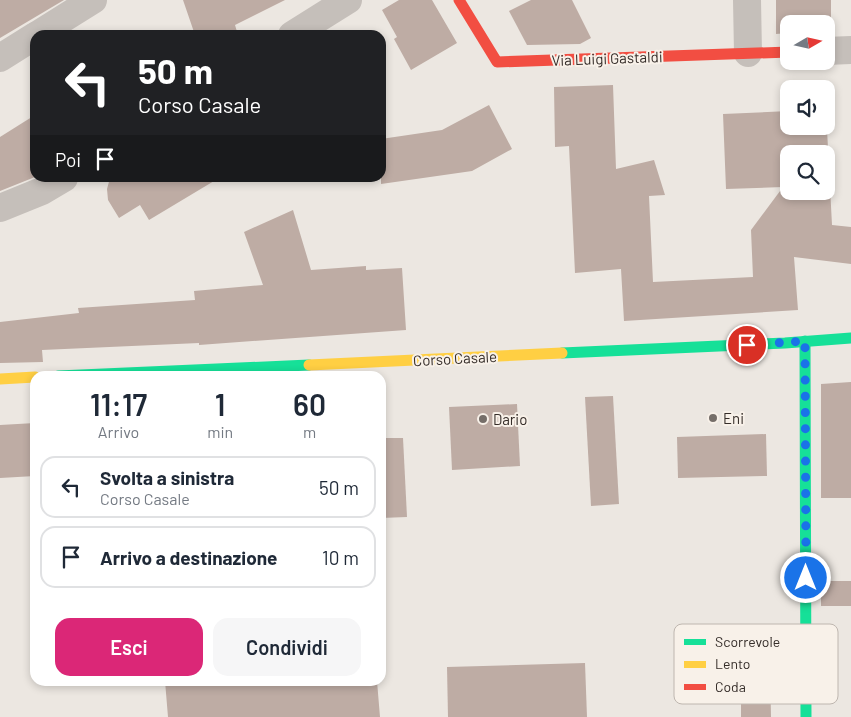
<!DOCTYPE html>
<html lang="it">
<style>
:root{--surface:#fff;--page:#f6f6f7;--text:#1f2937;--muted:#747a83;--line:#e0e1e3;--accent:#db2777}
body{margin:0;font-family:Barlow,sans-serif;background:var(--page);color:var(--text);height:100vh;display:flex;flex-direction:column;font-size:19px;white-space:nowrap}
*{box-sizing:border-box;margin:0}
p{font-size:16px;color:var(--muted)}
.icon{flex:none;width:28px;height:28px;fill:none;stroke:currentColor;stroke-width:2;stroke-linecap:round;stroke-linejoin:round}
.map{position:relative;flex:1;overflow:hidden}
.details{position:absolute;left:30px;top:371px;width:356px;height:315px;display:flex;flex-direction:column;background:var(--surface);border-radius:15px;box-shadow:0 2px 8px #0003}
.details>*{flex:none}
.guide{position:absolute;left:30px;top:30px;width:356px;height:152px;border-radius:15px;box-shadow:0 2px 8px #0003;background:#202124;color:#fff;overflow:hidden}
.needle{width:32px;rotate:81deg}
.fabs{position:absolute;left:780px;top:15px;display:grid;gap:10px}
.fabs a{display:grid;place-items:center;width:55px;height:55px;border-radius:10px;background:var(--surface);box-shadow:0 2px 8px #0003;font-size:25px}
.pin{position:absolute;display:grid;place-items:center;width:42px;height:42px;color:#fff;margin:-21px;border:2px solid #fff;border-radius:50%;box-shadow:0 1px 5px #0007}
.me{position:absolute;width:55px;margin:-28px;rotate:0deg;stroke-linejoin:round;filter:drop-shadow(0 0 4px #0008)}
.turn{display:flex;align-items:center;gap:18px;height:105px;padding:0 25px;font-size:22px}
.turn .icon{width:65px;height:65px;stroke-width:2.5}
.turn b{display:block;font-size:35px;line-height:42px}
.then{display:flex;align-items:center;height:48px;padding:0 25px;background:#0003;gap:10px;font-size:19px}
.eta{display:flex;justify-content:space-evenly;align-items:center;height:85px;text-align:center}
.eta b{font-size:30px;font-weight:600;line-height:35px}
.button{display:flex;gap:10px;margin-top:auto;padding:10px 25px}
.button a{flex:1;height:58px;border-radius:15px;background:var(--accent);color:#fff;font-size:20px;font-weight:600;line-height:58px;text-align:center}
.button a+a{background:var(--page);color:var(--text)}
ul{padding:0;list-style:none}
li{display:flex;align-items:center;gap:15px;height:62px;margin:0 10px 8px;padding:0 15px;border:2px solid var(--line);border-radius:15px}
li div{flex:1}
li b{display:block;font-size:19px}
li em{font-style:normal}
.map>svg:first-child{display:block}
.building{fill:#beaca4;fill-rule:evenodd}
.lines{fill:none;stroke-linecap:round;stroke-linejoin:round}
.street{stroke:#c5bfba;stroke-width:28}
.fast{stroke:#16e098;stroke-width:11}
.slow{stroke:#ffcf43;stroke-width:11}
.jam{stroke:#f24e42;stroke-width:11}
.route{stroke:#1a73e8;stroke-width:9;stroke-dasharray:0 16.2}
.poi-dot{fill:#756e69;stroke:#f8f1e9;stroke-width:2}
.labels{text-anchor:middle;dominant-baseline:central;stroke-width:4;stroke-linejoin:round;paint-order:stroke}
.street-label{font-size:15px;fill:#352d29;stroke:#f8f1e9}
.poi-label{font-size:15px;fill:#352d29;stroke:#f8f1e9;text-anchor:start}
.key{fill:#f8f1e9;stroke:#beb6af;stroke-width:1}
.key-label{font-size:14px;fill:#352d29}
</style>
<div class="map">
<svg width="851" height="717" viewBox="0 0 851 717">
<rect width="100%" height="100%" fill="#ece7e1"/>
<g class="building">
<polygon points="0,0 64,0 0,38"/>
<polygon points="183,0 285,0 235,25 238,35 195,35"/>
<polygon points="399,0 432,0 457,43 411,70 394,39 397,37 382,10"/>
<polygon points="531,0 572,0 591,38 580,44 527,45 509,11"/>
<polygon points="776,0 831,0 831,33 826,33 826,24 789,24 789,33 776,34"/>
<path d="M613,85L616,169L654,160L665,195L649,196L653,282L753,277L751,230L783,187L726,189L723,114L789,111V126H826V110L832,225L851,227V264L794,257L798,310L624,321L621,269L575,273L569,146L555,147L554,87ZM789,154H826V191H789Z"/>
<polygon points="489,105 512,149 472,171 381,184 381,139 442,130"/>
<polygon points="35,115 35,177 0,191 0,137"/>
<polygon points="110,178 219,178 149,220 140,205 119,218 108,200 107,189"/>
<polygon points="293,210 311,270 366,266 366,270 402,268 406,330 199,345 199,343 42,350 43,362 0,363 0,322 79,313 78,308 195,300 194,291 263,285 244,232"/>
<polygon points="851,382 851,498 821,498 821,384"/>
<polygon points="613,396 619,504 591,506 585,397"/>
<polygon points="517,404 520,466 452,470 449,407"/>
<polygon points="35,423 35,476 0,478 0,425"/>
<polygon points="766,434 767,476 678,478 677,437"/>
<polygon points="381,438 403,438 407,517 381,518"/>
<rect x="821" y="581" width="30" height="25"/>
<polygon points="718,654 743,654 743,667 770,666 771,717 741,717 741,704 718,704"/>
<polygon points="585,663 587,717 448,717 447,667"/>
<polygon points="165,681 259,681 259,684 305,681 377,681 380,717 168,717"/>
</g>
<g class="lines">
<g class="street">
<polyline points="747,0 748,53"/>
<polyline points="37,35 93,0"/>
<polyline points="292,35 348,0"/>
<polyline points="826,51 851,50"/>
<polyline points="0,58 35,36"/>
<polyline points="0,208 42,191 64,178"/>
</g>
<g class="fast">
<polyline points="805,341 806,717"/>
<polyline points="562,353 785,343 851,338"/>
<polyline points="58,376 309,365"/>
</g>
<g class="slow">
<polyline points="309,365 562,353"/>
<polyline points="0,379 35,377"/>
</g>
<polyline class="jam" points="459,0 497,62 789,52"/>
</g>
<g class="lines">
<polyline class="route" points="747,345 805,341 806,578"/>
</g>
<g class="poi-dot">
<circle cx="713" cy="418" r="5"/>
<circle cx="483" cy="419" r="5"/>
</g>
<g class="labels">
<g class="street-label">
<text transform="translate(607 58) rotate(-2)">Via Luigi Gastaldi</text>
<text transform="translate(455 358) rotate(-3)">Corso Casale</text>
</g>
<g class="poi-label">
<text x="723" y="418">Eni</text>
<text x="493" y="419">Dario</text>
</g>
</g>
<rect x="674" y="624" width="164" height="80" rx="8" class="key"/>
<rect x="684" y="639" width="22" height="6" fill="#16e098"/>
<rect x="684" y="661" width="22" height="7" fill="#ffcf43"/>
<rect x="684" y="684" width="22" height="6" fill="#f24e42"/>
<g class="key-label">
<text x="715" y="647">Scorrevole</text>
<text x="715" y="669">Lento</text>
<text x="715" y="692">Coda</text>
</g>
</svg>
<div class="fabs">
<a><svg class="needle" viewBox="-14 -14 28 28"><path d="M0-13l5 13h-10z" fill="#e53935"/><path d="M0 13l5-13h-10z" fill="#747a83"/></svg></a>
<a><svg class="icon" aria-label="sound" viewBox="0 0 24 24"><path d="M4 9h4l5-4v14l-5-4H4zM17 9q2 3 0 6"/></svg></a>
<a><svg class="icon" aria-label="search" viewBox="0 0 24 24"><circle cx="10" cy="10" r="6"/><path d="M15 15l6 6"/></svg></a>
</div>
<div class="pin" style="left:747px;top:345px;background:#d93025"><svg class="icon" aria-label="arrive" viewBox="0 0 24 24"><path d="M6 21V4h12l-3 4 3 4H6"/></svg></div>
<svg class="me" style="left:806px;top:578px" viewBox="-20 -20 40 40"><circle r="17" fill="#1a73e8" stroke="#fff" stroke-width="3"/><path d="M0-11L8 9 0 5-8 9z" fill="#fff"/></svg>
<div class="guide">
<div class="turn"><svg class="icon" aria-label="left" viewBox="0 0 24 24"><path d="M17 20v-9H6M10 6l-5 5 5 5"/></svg><div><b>50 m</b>Corso Casale</div></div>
<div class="then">Poi<svg class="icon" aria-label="arrive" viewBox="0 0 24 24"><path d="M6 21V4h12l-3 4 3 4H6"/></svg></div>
</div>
<section class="details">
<div class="eta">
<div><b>11:17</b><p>Arrivo</p></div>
<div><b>1</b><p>min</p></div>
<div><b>60</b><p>m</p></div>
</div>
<ul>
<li><svg class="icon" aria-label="left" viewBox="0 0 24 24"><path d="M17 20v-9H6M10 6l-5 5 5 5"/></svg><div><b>Svolta a sinistra</b><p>Corso Casale</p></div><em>50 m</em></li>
<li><svg class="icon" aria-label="arrive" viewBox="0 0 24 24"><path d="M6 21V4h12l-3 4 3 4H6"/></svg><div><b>Arrivo a destinazione</b></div><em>10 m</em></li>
</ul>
<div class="button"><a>Esci</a><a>Condividi</a></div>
</section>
</div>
